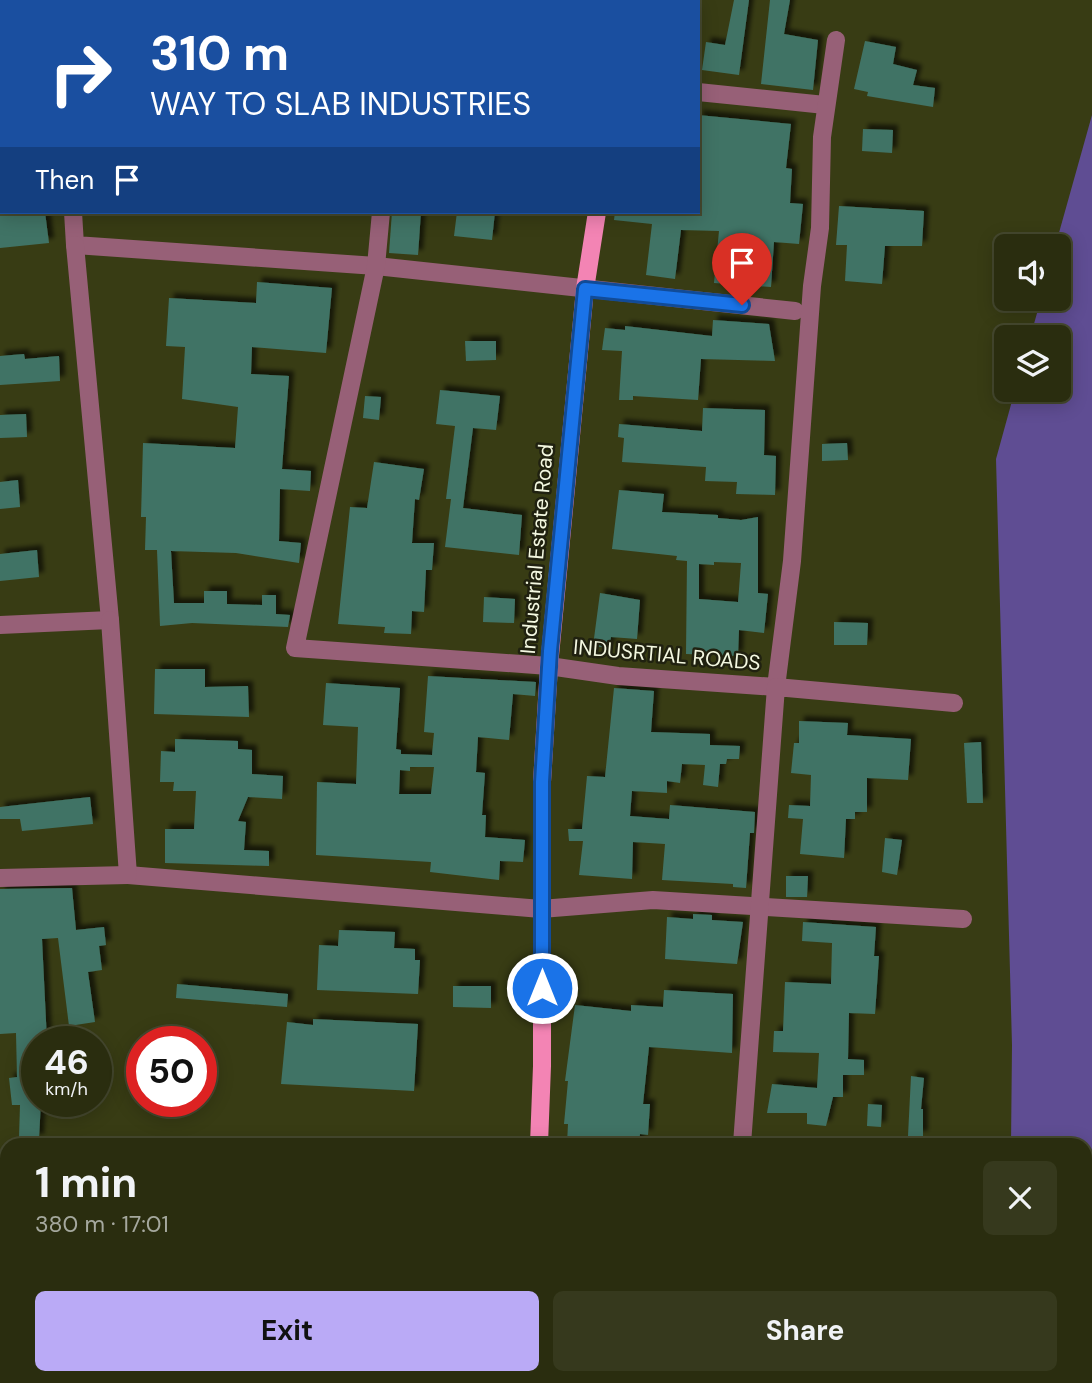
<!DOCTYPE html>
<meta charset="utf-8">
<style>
:root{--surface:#2a2d0f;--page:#36391d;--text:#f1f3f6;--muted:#a5a89e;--line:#46492f;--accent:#baaaf6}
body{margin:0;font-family:"DM Sans",sans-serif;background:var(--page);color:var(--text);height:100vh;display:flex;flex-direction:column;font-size:26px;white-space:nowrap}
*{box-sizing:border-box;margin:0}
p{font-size:23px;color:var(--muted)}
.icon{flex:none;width:38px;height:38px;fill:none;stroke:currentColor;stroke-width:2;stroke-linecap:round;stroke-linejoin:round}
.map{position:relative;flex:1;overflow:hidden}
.side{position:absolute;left:0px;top:1138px;width:1092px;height:247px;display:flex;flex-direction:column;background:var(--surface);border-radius:21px 21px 0 0;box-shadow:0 4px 18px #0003,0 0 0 2px var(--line)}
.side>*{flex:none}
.hud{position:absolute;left:0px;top:0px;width:700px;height:214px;box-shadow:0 4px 18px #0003,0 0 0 2px var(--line);background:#1a4fa0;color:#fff;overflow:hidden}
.buttons{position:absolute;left:994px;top:234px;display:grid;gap:14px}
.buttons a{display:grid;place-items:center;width:77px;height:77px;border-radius:10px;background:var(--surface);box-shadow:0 4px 18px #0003,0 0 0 2px var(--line);font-size:35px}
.speed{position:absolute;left:21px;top:1026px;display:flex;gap:14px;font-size:35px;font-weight:700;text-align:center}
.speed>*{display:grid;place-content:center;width:91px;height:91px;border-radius:50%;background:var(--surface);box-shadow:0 4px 18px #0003,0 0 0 2px var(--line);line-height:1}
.speed small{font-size:18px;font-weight:400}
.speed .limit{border:10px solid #d22;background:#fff;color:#111}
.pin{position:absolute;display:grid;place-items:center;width:60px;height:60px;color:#fff;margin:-72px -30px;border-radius:50% 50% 50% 0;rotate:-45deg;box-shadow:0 0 7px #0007}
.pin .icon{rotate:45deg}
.me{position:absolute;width:77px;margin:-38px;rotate:0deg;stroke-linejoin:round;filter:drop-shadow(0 0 5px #0008)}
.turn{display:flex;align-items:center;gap:24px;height:147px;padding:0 35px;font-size:32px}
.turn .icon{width:91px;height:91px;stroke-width:2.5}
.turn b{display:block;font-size:49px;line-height:60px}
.then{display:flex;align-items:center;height:66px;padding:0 35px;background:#0003;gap:14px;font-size:26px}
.round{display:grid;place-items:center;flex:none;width:74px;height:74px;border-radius:10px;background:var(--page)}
.headline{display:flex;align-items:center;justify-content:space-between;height:119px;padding:0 35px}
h1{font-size:42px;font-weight:700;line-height:52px}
.action{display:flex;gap:14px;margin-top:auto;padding:14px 35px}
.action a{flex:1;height:80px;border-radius:10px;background:var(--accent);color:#111;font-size:28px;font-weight:700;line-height:80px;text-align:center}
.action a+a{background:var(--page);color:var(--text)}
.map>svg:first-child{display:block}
.green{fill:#7f4211}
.water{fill:#5f4d93}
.building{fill:#417365;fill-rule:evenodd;filter:url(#shadow)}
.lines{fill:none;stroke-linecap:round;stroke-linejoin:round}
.minor{stroke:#976077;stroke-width:18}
.major{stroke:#f384b4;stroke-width:18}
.route-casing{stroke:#114b97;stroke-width:18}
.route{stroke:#1a73e8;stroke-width:12}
.labels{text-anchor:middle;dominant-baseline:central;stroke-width:5;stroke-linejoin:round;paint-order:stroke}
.street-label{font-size:21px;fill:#f4f8e1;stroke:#202110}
</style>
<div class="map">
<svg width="1092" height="1383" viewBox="0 0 1092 1383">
<defs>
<filter id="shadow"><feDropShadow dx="5" dy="-5" stdDeviation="2" flood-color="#0009"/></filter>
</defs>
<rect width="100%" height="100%" fill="#383c14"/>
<polygon class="green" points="0,1289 7,1294 7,1377 106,1377 112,1383 0,1383"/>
<polygon class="water" points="1092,115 1092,1383 1007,1383 1007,1377 1085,1377 1085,1144 1011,1144 1012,1045 996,459 1015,390 1059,390 1059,338 1030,338 1041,299 1059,299 1059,247 1055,247"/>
<g class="building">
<polygon points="734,0 749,0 739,75 702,70 706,42 725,45"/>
<polygon points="770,0 790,0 784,34 818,40 813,90 761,84"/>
<polygon points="865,41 896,47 893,64 917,70 913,85 935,88 933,107 867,96 868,92 854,89"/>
<polygon points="698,115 791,124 786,168 792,169 790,203 803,204 799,244 774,242 771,287 714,283 719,231 681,230 675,279 646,275 652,224 614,220 615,212 698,212"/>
<polygon points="863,129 893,130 892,153 862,151"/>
<polygon points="839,206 924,211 922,246 885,246 882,284 845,281 847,245 836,245"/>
<polygon points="0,212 45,212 49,243 0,248"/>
<polygon points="392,212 421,212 418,255 389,253"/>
<polygon points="457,212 495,212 492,240 454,236"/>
<polygon points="257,282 332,288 326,353 252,347 251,374 289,376 282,469 311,471 310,491 280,489 279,541 301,543 299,563 236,553 171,551 174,603 204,603 204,591 227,591 227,604 262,605 262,595 276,595 276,614 290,615 288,627 192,623 160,626 157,550 145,550 146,517 141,517 143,443 235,448 238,407 182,399 185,347 166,346 169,298 256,303"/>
<polygon points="713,320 769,324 775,361 701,359 698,400 633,396 633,400 619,400 622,351 602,350 605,328 625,330 625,326 712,336"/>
<polygon points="465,341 496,341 496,360 466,361"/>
<polygon points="24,354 25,359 59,356 60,381 0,385 0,356"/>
<polygon points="440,390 500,396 496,430 473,428 463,508 522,515 519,555 445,547 451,499 446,499 455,426 436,424"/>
<polygon points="365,396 381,397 379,420 363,418"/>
<polygon points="703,408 765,410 764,455 776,456 775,495 736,494 737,482 705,481 706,467 622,462 624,438 618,437 619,424 702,431"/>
<polygon points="26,414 27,437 0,438 0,415"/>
<polygon points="847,443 848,460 822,461 822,444"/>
<polygon points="374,462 424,469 419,500 415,499 412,543 434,543 432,570 426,570 424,612 412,611 411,634 384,633 385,627 338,624 350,507 367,508"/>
<polygon points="18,480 20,507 0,509 0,482"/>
<path d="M619,490L664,494L662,512L718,515V518L741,520L758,517V593L768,594L764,633L739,630L738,656L686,654L687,561L676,560L677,556L612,549ZM714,562L741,563L738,602L699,599V564L714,565Z"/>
<polygon points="37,550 39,577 0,581 0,554"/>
<polygon points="600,593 640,600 637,639 611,637 609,648 593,646"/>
<polygon points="484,597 515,599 514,623 483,622"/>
<polygon points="834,622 868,623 867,645 834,645"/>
<polygon points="155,669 205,669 205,687 248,686 249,717 154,714"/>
<path d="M428,676L536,682L535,696L513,694L509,740L478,737L476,772L485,773L482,815H486L485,837L525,840L523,862L500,861L499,880L430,872L431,862L316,855L317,782L356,784L358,727L323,725L326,683L400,688L396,749L401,750V754L432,755L434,733L424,732ZM410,767H434L431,794H399L400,770L410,771Z"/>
<polygon points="614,688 654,691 651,732 710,734 710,745 740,746 739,759 727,759 726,764 720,764 718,787 703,785 705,765 682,764 680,783 667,781 667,793 632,791 630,816 669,819 670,805 755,812 754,833 750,833 746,888 733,887 733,884 662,880 665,844 633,842 632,879 579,875 583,841 569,841 568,829 582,829 587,776 605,777"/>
<polygon points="799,721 848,723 847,735 911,739 908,780 867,778 867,812 855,812 855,819 846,819 844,858 800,854 803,819 788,818 789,805 810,806 811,775 791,773 794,743 799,743"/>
<polygon points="175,739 238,741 238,749 252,750 252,774 283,776 282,799 248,797 238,821 246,822 244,850 269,851 269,866 165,863 165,829 194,829 196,791 173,791 174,782 160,782 161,751 175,752"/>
<polygon points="981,742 983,803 967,803 964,743"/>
<polygon points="90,797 93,824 22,831 20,819 0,819 0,807"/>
<polygon points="885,838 902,840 897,875 882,872"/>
<polygon points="786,876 808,876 807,897 786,897"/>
<polygon points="72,888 76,930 104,927 106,945 99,946 102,970 88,972 95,1022 69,1026 58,938 42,939 47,1041 37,1041 37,1101 41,1101 39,1139 19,1138 20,1105 12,1105 9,1078 17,1077 16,1033 0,1034 0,889"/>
<polygon points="693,914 712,915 712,920 743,922 737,964 665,959 667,917 693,919"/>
<polygon points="803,922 876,927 874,956 879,956 875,1014 849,1013 848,1059 864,1060 864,1075 843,1075 843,1097 833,1097 826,1126 807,1124 807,1113 767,1113 772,1084 817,1088 819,1053 773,1052 774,1031 783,1031 785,982 831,984 832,943 802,941"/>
<polygon points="339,930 395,932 394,948 415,949 415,960 420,960 418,994 317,990 319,945 338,946"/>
<polygon points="177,984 288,994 287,1007 176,998"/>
<polygon points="453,986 491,986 491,1008 453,1007"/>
<polygon points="664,990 733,994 732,1053 649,1047 643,1104 650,1104 648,1135 640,1134 639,1144 567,1144 568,1124 564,1124 568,1081 565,1081 575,1005 631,1011 631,1005 663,1007"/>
<polygon points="313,1019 418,1024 414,1091 281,1084 287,1022 313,1025"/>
<polygon points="911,1076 924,1078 921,1109 923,1109 923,1136 908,1136"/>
<polygon points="868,1104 882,1105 881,1127 867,1126"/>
</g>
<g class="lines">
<g class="minor">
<polyline points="59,0 59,2"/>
<polyline points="398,2 398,0"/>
<polyline points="0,32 2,32"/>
<polyline points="698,92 825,105"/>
<polyline points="73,212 75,245 376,266 795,311"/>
<polyline points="381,212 376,266 295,648 549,666 618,676 776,687 792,561 812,286 820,228 822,137 836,40"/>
<polyline points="0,625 110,620 75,245"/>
<polyline points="128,875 541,909 653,900 963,919"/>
<polyline points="0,878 128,875 110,620"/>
<polyline points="742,1144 776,687 954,703"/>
<polyline points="0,1358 7,1359"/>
<polyline points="112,1377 158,1383"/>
</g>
<g class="major">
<polyline points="636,2 636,0"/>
<polyline points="539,1144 542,1066 542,782 549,666 585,289 597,212"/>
<polyline points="514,1383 515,1377"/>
</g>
</g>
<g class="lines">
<defs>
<polyline id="route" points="542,988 542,782 550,651 585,289 742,305"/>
</defs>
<use href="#route" class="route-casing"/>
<use href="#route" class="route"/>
</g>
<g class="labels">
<g class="street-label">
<text transform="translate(537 549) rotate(-85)">Industrial Estate Road</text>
<text transform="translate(667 655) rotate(5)">INDUSRTIAL ROADS</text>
</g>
</g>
</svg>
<div class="buttons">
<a><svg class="icon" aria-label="sound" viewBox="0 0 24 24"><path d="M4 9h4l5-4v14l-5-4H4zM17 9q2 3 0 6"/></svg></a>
<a><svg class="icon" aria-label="layers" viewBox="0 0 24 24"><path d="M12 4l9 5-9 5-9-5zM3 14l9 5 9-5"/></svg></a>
</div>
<div class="speed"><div>46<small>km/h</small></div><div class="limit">50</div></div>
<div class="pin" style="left:742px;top:305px;background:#d93025"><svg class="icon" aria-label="arrive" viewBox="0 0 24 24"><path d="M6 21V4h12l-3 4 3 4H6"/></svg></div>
<svg class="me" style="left:542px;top:988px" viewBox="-20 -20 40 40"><circle r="17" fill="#1a73e8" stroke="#fff" stroke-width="3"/><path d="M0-11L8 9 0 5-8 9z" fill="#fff"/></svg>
<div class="hud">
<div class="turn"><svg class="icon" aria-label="right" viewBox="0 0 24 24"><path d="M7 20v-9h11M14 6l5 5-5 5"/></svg><div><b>310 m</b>WAY TO SLAB INDUSTRIES</div></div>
<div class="then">Then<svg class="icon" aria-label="arrive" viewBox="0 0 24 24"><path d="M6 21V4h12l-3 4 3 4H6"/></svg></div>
</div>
<section class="side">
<div class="headline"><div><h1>1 min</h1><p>380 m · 17:01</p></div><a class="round"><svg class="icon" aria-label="close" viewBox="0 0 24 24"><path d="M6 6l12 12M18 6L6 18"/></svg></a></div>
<div class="action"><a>Exit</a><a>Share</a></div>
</section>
</div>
